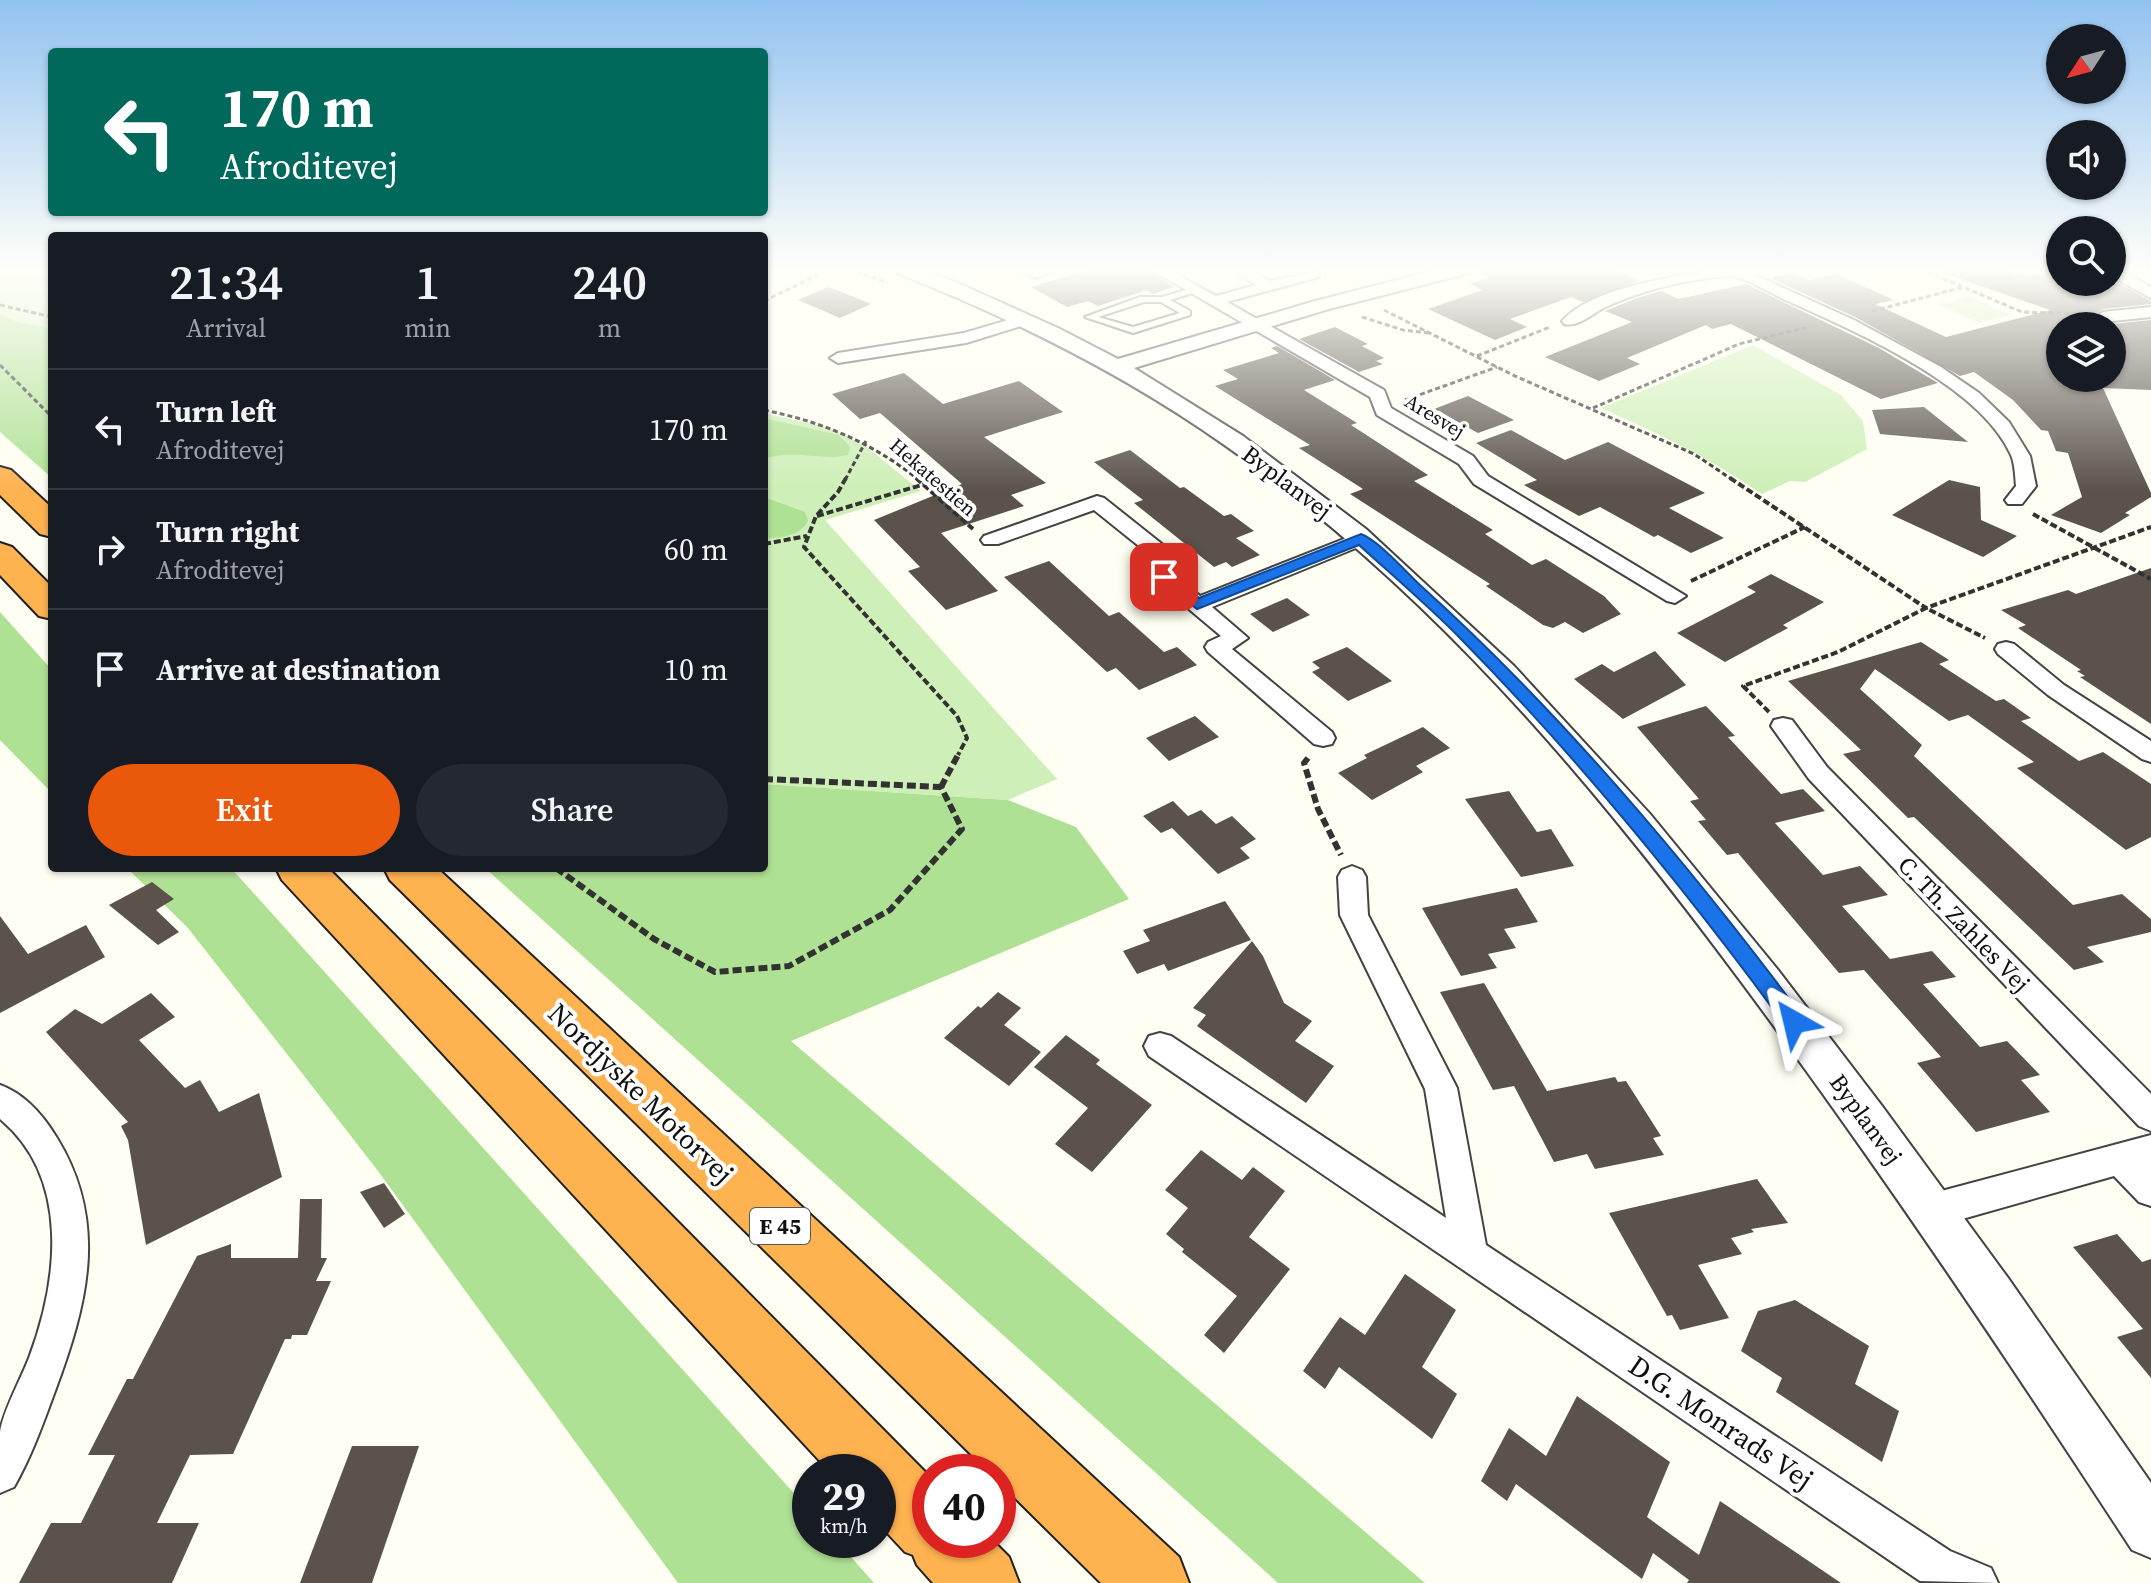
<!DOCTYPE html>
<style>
:root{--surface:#171b24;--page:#242831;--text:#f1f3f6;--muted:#9ea1a6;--line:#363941;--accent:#ea580c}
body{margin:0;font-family:"Source Serif 4",serif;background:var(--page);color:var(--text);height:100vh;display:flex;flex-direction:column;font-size:30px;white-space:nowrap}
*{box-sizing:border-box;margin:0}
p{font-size:26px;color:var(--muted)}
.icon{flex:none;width:44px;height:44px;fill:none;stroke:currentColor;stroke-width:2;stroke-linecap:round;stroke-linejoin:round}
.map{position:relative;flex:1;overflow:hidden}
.drawer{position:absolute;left:48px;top:232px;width:720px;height:640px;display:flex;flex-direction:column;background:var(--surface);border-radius:8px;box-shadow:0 2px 6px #0004}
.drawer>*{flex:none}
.guide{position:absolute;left:48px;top:48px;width:720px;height:168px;border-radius:8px;box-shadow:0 2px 6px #0004;background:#00695c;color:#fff;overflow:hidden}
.needle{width:52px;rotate:234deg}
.fabs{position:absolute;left:2046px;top:24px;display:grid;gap:16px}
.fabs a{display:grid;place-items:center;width:80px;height:80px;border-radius:50%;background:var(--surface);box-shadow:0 2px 6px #0004;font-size:40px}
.speed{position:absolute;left:792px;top:1454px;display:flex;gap:16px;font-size:40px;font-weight:700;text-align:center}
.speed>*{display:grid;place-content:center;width:104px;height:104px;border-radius:50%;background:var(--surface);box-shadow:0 2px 6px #0004;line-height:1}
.speed small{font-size:20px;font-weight:400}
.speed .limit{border:12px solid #d22;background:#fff;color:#111}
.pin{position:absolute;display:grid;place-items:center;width:68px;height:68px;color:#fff;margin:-34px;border-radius:16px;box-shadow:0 4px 12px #0006}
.me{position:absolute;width:88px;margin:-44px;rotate:323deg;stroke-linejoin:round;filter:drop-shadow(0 0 6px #0008)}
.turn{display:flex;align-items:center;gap:28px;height:168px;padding:0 40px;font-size:36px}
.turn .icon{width:104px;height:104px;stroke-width:2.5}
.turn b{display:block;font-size:56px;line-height:68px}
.eta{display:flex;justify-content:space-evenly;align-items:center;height:136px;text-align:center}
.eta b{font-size:48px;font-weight:600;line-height:56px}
.cta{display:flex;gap:16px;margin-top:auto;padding:16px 40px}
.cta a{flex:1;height:92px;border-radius:48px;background:var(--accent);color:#fff;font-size:32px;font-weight:600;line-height:92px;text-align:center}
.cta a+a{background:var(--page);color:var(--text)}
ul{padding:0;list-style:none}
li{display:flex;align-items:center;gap:24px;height:120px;padding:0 40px;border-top:2px solid var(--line)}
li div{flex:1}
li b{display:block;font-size:30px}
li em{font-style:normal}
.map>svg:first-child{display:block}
.green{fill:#ceefb7}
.forest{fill:#afe194}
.building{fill:#5a524b;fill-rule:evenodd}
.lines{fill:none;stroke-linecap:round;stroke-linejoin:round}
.service-casing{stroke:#434343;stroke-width:4}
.minor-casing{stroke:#434343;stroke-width:4}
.tertiary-casing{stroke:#434343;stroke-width:4}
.motorway-casing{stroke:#212121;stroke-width:4}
.path-far2{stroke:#323232;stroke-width:3;stroke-dasharray:5 3;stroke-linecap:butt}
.path-far1{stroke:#323232;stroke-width:4;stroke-dasharray:7 3;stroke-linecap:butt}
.path{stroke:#323232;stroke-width:6;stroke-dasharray:9 4;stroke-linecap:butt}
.service{fill:#fff;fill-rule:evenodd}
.minor{fill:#fff;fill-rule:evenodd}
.tertiary{fill:#fff;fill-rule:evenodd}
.motorway{fill:#ffb250;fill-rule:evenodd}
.route{fill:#1a73e8;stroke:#114b97;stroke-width:2}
.labels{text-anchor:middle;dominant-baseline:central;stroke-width:8;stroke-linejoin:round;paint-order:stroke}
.far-street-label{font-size:20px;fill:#101010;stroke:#fff}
.shield{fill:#fff;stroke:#585858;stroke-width:2}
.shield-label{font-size:22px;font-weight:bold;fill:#101010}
.street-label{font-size:24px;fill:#101010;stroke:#fff}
.near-street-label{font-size:28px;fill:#101010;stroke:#fff}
</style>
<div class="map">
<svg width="2151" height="1583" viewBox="0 0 2151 1583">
<rect width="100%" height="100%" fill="#fffef2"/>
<g class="green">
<polygon points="0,269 52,269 52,329 15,321 0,314"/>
<polygon points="1970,297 2011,315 1979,323 1938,304"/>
<path d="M1753,345L1841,395L1863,421L1867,449L1805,482L1790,481L1762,494C1711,459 1658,433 1601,408Z"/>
<polygon points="764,413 829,428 863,444 921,491 825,520 1057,779 1008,800 764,784"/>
</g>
<g class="forest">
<polygon points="0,314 15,321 52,329 52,478 0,432"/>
<path d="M764,418L839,435L850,447L848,455C820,461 793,449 764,459Z"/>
<path d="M764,497L805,512L808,521C799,537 781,537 764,539Z"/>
<polygon points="0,612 52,670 52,793 0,740"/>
<polygon points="764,784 1008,800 1076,827 1129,899 791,1041 1425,1583 1278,1583 485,868 764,868"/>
<polygon points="127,868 231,868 810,1511 810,1540 836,1540 874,1583 678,1583 378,1171 298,1068 187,927"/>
</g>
<g class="building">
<polygon points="1091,269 1147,269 1174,287 1153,294 1147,290 1098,306 1088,301 1067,307 1031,287"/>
<polygon points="1476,269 1613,269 1640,281 1583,302 1571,297 1510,319 1527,327 1495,340 1428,309 1482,290 1470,284 1489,278"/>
<path d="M1943,269H2002L2014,274L2060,273V282L2112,280L2151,301V304L2103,309L2092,316L2103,325L2151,320V390L2103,388L2151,493V497L2125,513L2130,515L2101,533L2051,515L2082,497L2068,453L2056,451L2048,431L2041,430L2013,400L1974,372L1960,376L1855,317L1770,278L1794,273L1809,280L1836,274L1894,300L1875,304L1946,337L2050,310L1943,273ZM2060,326H2112V378H2060Z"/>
<polygon points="1746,284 1879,348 1938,383 1881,399 1731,324 1712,329 1706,325 1627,358 1640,364 1599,381 1545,357 1632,322 1605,311 1637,298 1661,291 1679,299"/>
<polygon points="828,287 840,291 871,304 840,318 798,300"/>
<polygon points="1335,327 1368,344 1362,346 1384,358 1376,361 1383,364 1359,372 1299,339"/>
<polygon points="1277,346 1335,380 1304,390 1357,423 1351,425 1428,475 1414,481 1493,530 1485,534 1532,565 1546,559 1604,596 1621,614 1583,633 1565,622 1553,628 1543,625 1486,586 1490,584 1350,494 1363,489 1299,448 1310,445 1215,386 1238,379 1223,370 1279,353 1271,348"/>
<polygon points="904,373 943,404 1019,381 1063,412 984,437 1046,483 1011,495 1024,506 941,533 998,591 946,610 908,571 920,567 874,520 962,484 880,413 860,419 832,394"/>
<polygon points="1468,396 1514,420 1478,433 1434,409"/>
<polygon points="1924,407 1968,442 1880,434 1872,410"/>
<polygon points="1511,430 1565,460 1608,442 1705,493 1669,508 1724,538 1691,553 1658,535 1654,537 1600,507 1579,516 1524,485 1537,480 1476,443"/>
<polygon points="1130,450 1180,488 1184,487 1224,516 1231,514 1254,531 1236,538 1260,555 1232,567 1226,562 1214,567 1134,503 1143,500 1094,462"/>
<polygon points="1949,480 1980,487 1981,520 2017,536 1983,557 1892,515"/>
<polygon points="1049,561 1109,616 1119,612 1164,652 1177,647 1197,665 1139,690 1116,668 1107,672 1004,577"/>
<polygon points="2151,568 2151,724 2080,677 2085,676 2077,671 2081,670 2018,628 2026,625 2001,610 2068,590 2076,594"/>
<polygon points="1771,574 1824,602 1783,625 1788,628 1725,662 1677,633 1756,592 1747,587"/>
<polygon points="1287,598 1310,615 1273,632 1250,614"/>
<polygon points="1921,642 1949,660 1939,664 1996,701 2004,699 2031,718 2021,721 2079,761 2103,752 2151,784 2151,837 2126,850 2017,768 2034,762 1968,715 1949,721 1875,669 1860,689 1922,745 1914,756 2073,905 2122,894 2151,919 2151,932 2087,947 2104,962 2074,970 1914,817 1908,818 1843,754 1861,750 1788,681"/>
<polygon points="1347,647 1392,681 1348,701 1312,672 1320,668 1312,662"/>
<polygon points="1655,651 1686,685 1623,719 1574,679 1602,664 1614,672"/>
<polygon points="1706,706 1735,736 1728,737 1781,794 1803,789 1825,811 1775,823 1823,875 1860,866 1888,895 1842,906 1890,959 1932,951 1956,977 1923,984 1980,1047 2007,1041 2040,1075 2021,1080 2050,1112 1976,1132 1917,1063 1941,1057 1864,970 1839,973 1738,853 1727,855 1698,821 1706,820 1690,801 1699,799 1637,727"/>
<polygon points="1195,716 1219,737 1169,761 1146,738"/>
<polygon points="1423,727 1450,748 1416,766 1423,772 1372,800 1338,773 1367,758 1364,755"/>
<polygon points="1509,791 1537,832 1551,829 1574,866 1521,877 1465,799"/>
<polygon points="1173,801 1188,816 1201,810 1216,824 1232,816 1256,839 1240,848 1250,858 1218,874 1172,828 1161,833 1143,816"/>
<polygon points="152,882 174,899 156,910 179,932 158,945 109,905"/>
<polygon points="1517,888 1538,922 1504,929 1516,948 1488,954 1497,968 1461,976 1422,908"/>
<polygon points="1225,901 1251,940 1168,971 1164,964 1137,974 1123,951 1150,941 1143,930"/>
<polygon points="0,916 28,954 86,925 105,957 0,1013"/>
<polygon points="1252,941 1263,956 1284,1003 1312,1021 1295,1041 1334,1066 1306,1103 1197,1026 1206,1015 1193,1008"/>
<polygon points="1484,983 1547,1091 1615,1077 1618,1082 1626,1081 1661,1136 1653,1138 1664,1155 1595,1169 1587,1154 1554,1162 1514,1086 1493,1090 1440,992"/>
<polygon points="998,992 1021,1008 1004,1025 1041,1052 1009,1086 944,1038 978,1006 981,1008"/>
<polygon points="151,993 175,1017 139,1040 185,1088 200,1080 219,1112 259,1093 282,1177 146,1245 128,1140 121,1126 128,1122 46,1032 75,1009 102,1024"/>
<polygon points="1066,1035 1100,1060 1096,1064 1152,1105 1092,1172 1055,1144 1088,1108 1034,1067"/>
<polygon points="1201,1150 1242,1180 1253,1167 1285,1191 1249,1237 1290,1269 1224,1353 1204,1335 1237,1296 1182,1252 1184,1249 1166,1234 1188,1208 1165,1190"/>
<polygon points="1757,1179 1788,1223 1751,1229 1754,1232 1731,1238 1742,1254 1698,1265 1729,1318 1680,1330 1672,1315 1667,1316 1609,1213"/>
<polygon points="384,1183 405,1214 384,1228 360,1192"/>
<polygon points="300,1199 322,1199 321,1258 327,1258 316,1281 331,1281 307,1335 292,1335 291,1339 285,1339 233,1454 190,1455 157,1523 199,1523 172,1583 19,1583 51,1523 81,1523 115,1455 88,1455 127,1379 133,1379 197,1256 231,1244 231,1258 298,1258"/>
<polygon points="2117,1234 2142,1262 2151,1259 2151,1378 2117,1337 2143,1329 2073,1247"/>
<polygon points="1405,1274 1456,1310 1422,1367 1457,1394 1432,1439 1339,1367 1325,1389 1303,1371 1340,1317 1365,1335"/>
<polygon points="1795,1300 1869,1346 1855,1384 1899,1411 1882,1462 1776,1392 1782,1378 1741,1351 1758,1311"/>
<polygon points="1577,1396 1670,1462 1647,1517 1699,1555 1720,1501 1841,1583 1687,1583 1689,1580 1653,1553 1642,1579 1516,1484 1507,1501 1481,1481 1509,1428 1546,1456"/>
<polygon points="352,1446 419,1446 372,1583 300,1583"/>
</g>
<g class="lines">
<defs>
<path id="service" d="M1193,288L1197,290L1196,292L1170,300L1190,311V315L1133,333L1085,317L1140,297H1162ZM1144,302H1161L1180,313L1133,327L1098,317Z"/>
<g id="minor">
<polygon points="1016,269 1061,269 1035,278"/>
<polygon points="1150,269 1168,269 1216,296 1256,285 1230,269 1248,269 1270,281 1319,271 1319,277 1227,302 1384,390 1391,408 1473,456 1488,476 1686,596 1675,603 1667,601 1474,484 1459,464 1377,415 1370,397"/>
<path d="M1715,269H1742L1854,320L1941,367L1979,393L2009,422L2030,456L2036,486L2022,504H2008L2005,500L2016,486C2015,476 2015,464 2011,455C1980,385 1856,332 1788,301C1774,295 1740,274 1727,276C1688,279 1643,290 1608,306C1595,311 1579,328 1564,324L1562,321C1593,287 1671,278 1715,269Z"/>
<polygon points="2112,269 2119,269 2151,287 2151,298 2112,277"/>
<polygon points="2151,307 2151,317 2103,322 2095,317 2103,312"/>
<polygon points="1025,315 1031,317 1031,323 966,343 838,363 830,358 838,353 964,333"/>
<polygon points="1097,496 1104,498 1172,552 1175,556 1162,565 1200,596 1354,535 1368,535 1371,539 1368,543 1212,607 1248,638 1232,649 1332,732 1335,738 1332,744 1323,746 1314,744 1208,652 1205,647 1208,642 1221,636 1140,568 1136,564 1150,555 1094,510 998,544 984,544 981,540 984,536"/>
<polygon points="2006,642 2014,644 2064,685 2151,741 2151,762 2142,759 2048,695 1998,654 1995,649 1998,644"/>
<polygon points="1783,718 1792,720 1827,767 2151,1094 2151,1131 2139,1126 1809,779 1771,726 1774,720"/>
<polygon points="1352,866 1362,870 1366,877 1368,915 1457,1088 1486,1245 1950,1551 1991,1568 1998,1583 1920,1581 1149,1056 1144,1046 1149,1036 1160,1033 1171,1036 1446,1218 1425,1089 1340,915 1338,877 1342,870"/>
<path d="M0,1085C25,1094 43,1115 57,1138C109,1223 87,1305 55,1391C43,1424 31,1457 14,1487L0,1493C0,1474 0,1452 0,1432C3,1411 21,1379 29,1358C58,1281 71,1178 0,1119Z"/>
<polygon points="2151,1135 2151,1206 2139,1202 2114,1176 1934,1227 1922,1222 1916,1210 1922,1198 1934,1193"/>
</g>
<path id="tertiary" d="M894,269H922L960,284L1058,328L1118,359L1315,301L1440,269H1473L1470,273L1329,309L1134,368L1243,436L1366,529L1514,666L1650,814L1778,970L1882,1106L2008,1278L2151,1483V1558L2132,1550C2020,1378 1905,1206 1784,1040C1624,820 1450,603 1226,446C1124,374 1013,319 897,273Z"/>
<g id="motorway">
<polygon points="0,467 11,470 52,508 52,537 40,534 0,495"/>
<polygon points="0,543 12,547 52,587 52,619 39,616 0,575"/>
<polygon points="276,868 328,868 930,1477 930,1540 992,1540 1009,1557 1019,1583 933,1583 917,1565 913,1555 905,1552 878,1523 878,1472 830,1472 282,880"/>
<polygon points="384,868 437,868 1179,1557 1189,1583 1101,1583 998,1481 998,1472 989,1472 390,880"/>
</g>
</defs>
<use href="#service" class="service-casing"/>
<use href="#minor" class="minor-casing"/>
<use href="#tertiary" class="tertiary-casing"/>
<use href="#motorway" class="motorway-casing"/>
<g class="path-far2">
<polyline points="849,269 886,282"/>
<polyline points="1921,269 2022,312 2083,314"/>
<polyline points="764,301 830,269"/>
<polyline points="0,305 52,317"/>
<polyline points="1384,310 1515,376 1694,454 1733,480"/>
<polyline points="1872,311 1964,287"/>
<polyline points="1362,317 1403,330 1429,333"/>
<polyline points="1477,356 1550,327"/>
<polyline points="0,365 52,417"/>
<polyline points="1405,400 1497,367"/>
<polyline points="1593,408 1739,344 1808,327"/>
<path d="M764,410C823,422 871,442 919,480"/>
<polyline points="845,480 866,441"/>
</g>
<g class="path-far1">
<polyline points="846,478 838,492 816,516 804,547 957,716 967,738 958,755"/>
<polyline points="916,478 973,529"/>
<polyline points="1730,478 1926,608 2151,527"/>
<polyline points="2033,514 2151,579"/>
<polyline points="817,516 925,484"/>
<polyline points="764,544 807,536"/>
<polyline points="1691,581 1805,527"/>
<polyline points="1769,712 1743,686 1838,652 1926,608 1985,638"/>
</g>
<g class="path">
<polyline points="1308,758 1304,763 1318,809 1341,855"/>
<polyline points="764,779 941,787"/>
<polyline points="941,787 959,753"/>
<polyline points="556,868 654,939 715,972 789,966 890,910 962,829 941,787"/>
</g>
<use href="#service" class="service"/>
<use href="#minor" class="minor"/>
<use href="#tertiary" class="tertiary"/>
<use href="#motorway" class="motorway"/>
</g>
<linearGradient id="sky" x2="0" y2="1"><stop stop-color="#92c2f0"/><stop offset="0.55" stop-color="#fffff9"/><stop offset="1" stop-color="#fffff9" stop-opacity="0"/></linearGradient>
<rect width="2151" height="491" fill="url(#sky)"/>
<path class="route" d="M1361,534C1378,540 1406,572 1420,585C1562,713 1688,863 1802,1016L1805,1022L1802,1028L1794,1031L1787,1028C1687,891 1577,757 1458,636C1426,604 1392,575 1359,545L1197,609L1156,577L1158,574H1169L1199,598Z"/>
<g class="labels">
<g class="far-street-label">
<text transform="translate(1435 416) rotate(31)">Aresvej</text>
<text transform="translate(933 477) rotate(41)">Hekatestien</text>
</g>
<rect class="shield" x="750" y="1208" width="60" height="36" rx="6"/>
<g class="shield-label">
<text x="780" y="1226">E 45</text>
</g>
<g class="street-label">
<text transform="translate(1287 482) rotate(37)">Byplanvej</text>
<text transform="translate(1964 924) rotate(46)">C. Th. Zahles Vej</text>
<text transform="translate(1866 1119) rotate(54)">Byplanvej</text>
</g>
<g class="near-street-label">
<text transform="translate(641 1093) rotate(44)">Nordjyske Motorvej</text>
<text transform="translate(1721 1422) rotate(34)">D.G. Monrads Vej</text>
</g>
</g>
</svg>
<div class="fabs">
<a><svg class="needle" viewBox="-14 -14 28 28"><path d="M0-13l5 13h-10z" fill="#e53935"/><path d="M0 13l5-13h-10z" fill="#9ea1a6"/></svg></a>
<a><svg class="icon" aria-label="sound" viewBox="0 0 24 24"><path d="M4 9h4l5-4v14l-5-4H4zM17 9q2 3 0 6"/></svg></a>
<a><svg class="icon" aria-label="search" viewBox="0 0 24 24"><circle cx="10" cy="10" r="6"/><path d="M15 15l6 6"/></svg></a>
<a><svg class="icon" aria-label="layers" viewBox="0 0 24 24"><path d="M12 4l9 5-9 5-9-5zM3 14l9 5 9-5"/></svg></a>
</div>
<div class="speed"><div>29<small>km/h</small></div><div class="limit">40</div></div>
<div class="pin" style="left:1164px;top:577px;background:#d93025"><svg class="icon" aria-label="arrive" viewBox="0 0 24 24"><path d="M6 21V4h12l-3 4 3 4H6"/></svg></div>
<svg class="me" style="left:1794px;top:1022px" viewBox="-20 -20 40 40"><path d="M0-17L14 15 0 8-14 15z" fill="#1a73e8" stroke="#fff" stroke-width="4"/></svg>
<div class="guide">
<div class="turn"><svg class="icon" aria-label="left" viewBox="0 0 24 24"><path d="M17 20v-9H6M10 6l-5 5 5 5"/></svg><div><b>170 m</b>Afroditevej</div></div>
</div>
<section class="drawer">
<div class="eta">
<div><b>21:34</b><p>Arrival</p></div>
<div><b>1</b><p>min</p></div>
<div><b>240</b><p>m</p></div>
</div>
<ul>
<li><svg class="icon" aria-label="left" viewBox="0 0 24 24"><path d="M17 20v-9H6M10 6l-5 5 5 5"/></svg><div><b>Turn left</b><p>Afroditevej</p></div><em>170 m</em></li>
<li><svg class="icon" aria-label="right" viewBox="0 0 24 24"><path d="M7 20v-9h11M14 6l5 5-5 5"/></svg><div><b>Turn right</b><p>Afroditevej</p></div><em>60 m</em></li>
<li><svg class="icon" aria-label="arrive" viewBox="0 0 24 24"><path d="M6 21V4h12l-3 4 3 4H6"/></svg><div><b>Arrive at destination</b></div><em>10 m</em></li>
</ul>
<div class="cta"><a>Exit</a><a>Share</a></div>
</section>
</div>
